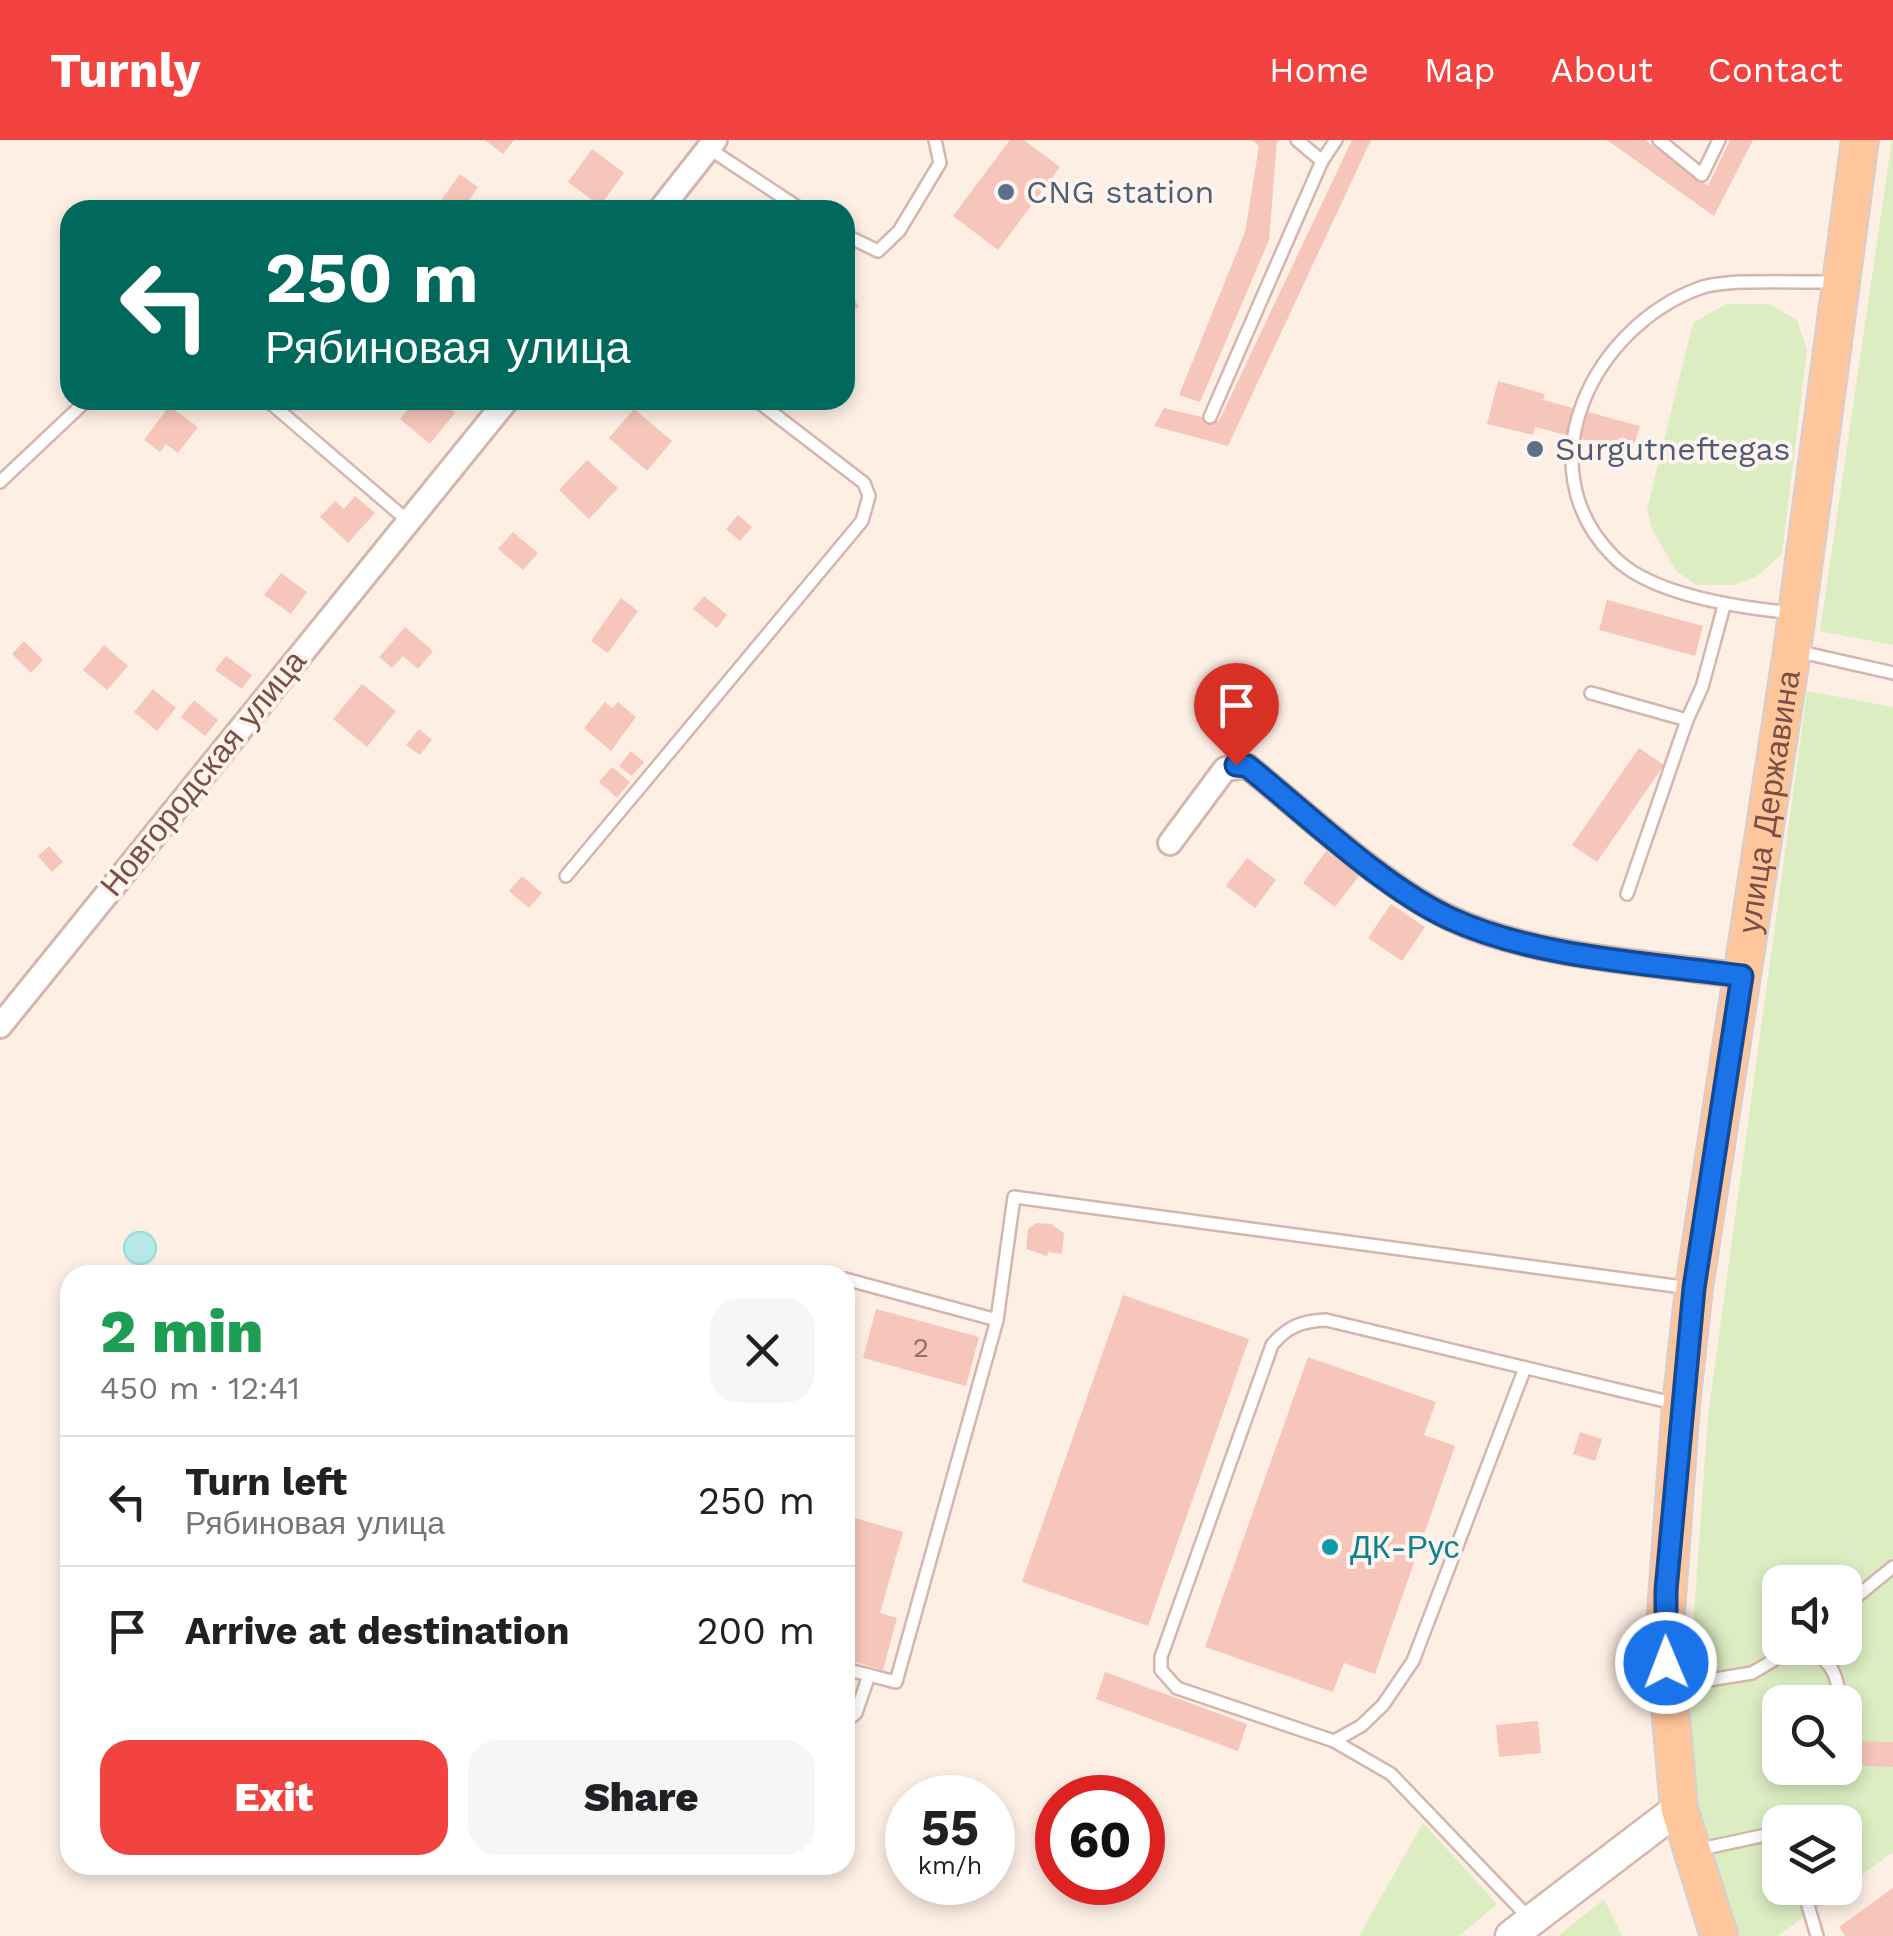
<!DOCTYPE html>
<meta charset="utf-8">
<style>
:root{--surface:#fff;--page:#f6f6f6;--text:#202124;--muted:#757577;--line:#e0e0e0;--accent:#f24340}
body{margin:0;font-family:"Work Sans",sans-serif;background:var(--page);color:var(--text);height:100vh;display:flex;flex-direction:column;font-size:38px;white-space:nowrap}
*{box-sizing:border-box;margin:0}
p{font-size:32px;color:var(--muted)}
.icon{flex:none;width:55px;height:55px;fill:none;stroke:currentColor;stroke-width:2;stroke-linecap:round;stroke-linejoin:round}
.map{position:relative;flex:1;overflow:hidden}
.panel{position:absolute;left:60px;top:1125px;width:795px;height:610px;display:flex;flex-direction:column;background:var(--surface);border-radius:30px;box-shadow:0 5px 15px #0003}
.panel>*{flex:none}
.guide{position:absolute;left:60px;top:60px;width:795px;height:210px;border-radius:30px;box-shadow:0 5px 15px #0003;background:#00695c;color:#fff;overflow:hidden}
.buttons{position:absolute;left:1762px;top:1425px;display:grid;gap:20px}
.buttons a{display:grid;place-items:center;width:100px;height:100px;border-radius:20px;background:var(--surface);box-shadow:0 5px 15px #0003;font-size:50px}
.speed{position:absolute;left:885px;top:1635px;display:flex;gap:20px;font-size:50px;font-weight:700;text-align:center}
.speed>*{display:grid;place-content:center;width:130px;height:130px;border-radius:50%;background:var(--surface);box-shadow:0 5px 15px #0003;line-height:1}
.speed small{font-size:25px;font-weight:400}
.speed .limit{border:15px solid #d22;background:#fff;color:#111}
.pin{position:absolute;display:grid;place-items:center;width:85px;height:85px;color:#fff;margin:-102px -42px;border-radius:50% 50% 50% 0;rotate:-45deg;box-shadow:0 0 10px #0007}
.pin .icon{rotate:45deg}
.me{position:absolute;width:110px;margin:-55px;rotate:359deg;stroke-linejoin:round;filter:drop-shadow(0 0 8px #0008)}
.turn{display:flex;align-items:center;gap:35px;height:210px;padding:0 40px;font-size:45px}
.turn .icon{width:130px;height:130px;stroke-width:2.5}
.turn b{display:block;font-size:70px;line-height:85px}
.round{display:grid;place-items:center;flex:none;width:105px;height:105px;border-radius:30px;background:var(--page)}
.head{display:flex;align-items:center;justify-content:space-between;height:170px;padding:0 40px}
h1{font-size:60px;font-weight:800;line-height:75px;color:#1e9e55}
.primary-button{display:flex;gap:20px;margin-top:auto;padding:20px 40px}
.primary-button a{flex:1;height:115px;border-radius:30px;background:var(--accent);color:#fff;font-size:40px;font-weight:800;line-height:115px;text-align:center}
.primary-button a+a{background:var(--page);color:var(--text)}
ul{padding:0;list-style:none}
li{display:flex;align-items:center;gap:30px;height:130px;padding:0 40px;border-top:2px solid var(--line)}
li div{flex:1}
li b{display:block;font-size:38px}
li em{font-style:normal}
header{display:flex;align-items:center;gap:60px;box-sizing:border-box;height:140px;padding:0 50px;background:var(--accent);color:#fff}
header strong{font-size:48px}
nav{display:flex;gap:55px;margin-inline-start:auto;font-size:35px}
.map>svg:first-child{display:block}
.green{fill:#dcedc2;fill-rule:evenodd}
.water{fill:#b7eae7;stroke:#9cddd9;stroke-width:2.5}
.building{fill:#f6c6ba}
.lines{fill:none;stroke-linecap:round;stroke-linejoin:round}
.lane-casing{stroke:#d4b6ac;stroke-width:16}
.street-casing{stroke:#d4b6ac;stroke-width:28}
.secondary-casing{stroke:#d9b6ac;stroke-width:35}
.primary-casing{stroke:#dacecb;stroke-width:40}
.lane{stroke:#fff;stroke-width:11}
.street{stroke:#fff;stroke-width:22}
.secondary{stroke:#fff;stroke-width:30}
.primary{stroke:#ffc59b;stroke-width:35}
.route-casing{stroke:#114b97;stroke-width:25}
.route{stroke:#1a73e8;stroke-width:18}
.service-dot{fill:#5c6f8a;stroke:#fff4ed;stroke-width:4}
.culture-dot{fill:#0f9aa8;stroke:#fff4ed;stroke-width:4}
.labels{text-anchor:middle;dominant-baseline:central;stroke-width:8;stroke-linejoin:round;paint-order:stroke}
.number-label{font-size:28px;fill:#996d64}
.service-label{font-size:32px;fill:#4e5e75;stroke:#fff4ed;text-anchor:start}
.street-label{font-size:32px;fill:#7a4f47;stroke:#fff4ed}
.culture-label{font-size:32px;fill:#0d838f;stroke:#fff4ed;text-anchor:start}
</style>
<header>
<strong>Turnly</strong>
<nav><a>Home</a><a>Map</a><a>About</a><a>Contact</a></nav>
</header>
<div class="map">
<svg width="1893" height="1796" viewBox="0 0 1893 1796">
<rect width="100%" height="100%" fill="#feefe5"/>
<g class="green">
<polygon points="1892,0 1893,0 1893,505 1820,491"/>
<polygon points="1726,164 1769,164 1797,180 1807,210 1782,414 1757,436 1734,445 1697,445 1677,432 1652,389 1647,369 1693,183"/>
<path d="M1807,551L1893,567V1712L1778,1796H1739L1693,1652L1690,1530L1708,1276ZM1780,1442H1845V1508H1780ZM1780,1562H1845V1628H1780ZM1780,1682H1845V1748H1780Z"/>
<polygon points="1423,1683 1497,1764 1459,1796 1359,1796"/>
<polygon points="1604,1759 1622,1796 1558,1796"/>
</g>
<circle class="water" cx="140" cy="1108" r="16"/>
<g class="building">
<polygon points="485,0 514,0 503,14"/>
<polygon points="1010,0 1024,0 1060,27 998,110 953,76"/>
<polygon points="1252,0 1277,0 1269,100 1200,262 1179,255 1245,92 1259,6"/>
<polygon points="1352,0 1371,0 1228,306 1154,286 1164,268 1219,281"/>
<polygon points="1607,0 1645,0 1708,46 1730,0 1753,0 1714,76"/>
<polygon points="592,9 624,33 600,66 568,42"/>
<polygon points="460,34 478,47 462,70 434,70"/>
<polygon points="845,143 859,167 845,175"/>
<polygon points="1498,241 1545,254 1543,260 1640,286 1632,312 1535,287 1533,295 1487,284"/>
<polygon points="415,260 439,260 455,273 430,304 400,279"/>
<polygon points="169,266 198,287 178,313 166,304 160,312 144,300"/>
<polygon points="634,269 672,301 647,331 609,298"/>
<polygon points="587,320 618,348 589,379 559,350"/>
<polygon points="355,356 375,373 348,403 320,377 335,361 344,369"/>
<polygon points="738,375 752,387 740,401 726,389"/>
<polygon points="513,392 538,413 523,430 498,409"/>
<polygon points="281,433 307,452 291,474 264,455"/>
<polygon points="704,456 727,475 717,488 693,469"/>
<polygon points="621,458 638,471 608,513 591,501"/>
<polygon points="1607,460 1703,486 1695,516 1599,490"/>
<polygon points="405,487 433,511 418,529 403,516 392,528 379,517"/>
<polygon points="24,501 43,520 31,533 12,514"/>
<polygon points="104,505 128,526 107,550 83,530"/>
<polygon points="226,516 252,535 242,549 215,530"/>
<polygon points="362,544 396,571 367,607 333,579"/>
<polygon points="153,549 176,568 157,591 134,572"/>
<polygon points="194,560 218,580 205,596 181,577"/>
<polygon points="605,562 612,568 618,562 636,577 611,611 584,588"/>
<polygon points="419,589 432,600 420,615 406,605"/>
<polygon points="1639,608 1664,625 1597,722 1572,705"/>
<polygon points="631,611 644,622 632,636 619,626"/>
<polygon points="612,627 630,642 617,658 599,642"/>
<polygon points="49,706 63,722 52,732 38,716"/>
<polygon points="1326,711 1359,736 1335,767 1303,743"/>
<polygon points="1247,718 1276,740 1255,768 1226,746"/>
<polygon points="522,736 542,753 529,768 509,751"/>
<polygon points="1391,764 1425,787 1402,821 1368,798"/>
<polygon points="1036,1083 1051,1084 1064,1093 1062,1114 1048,1112 1047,1116 1026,1109 1028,1089"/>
<polygon points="1123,1155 1249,1199 1148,1486 1022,1442"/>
<polygon points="876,1169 979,1197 966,1246 863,1218"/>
<polygon points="1308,1217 1436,1262 1424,1295 1455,1306 1375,1534 1344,1523 1333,1552 1205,1507"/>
<polygon points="1580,1292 1602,1299 1595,1321 1573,1314"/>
<polygon points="845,1375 903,1392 880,1473 897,1478 883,1530 845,1519"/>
<polygon points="1105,1532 1247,1584 1238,1611 1096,1559"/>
<polygon points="1538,1581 1541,1613 1499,1617 1496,1585"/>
<polygon points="1850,1601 1893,1602 1893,1627 1849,1625"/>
<polygon points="1893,1748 1893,1796 1845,1796 1839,1787"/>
</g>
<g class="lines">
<defs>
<g id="lane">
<polyline points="1659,0 1702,35 1719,0"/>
<polyline points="708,8 802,70"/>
<polyline points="1322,21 1336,0"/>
<polyline points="845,95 878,111 899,91 940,23 935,0"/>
<polyline points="267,260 408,381"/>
<polyline points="1210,277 1322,21 1297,0"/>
<polyline points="0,342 87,260"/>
<path d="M1794,473C1742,468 1652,456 1614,417C1522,325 1595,186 1700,148C1727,138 1805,143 1838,142"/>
<polyline points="1796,511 1893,533"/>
<polyline points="1591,553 1687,580 1702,547 1724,466"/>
<polyline points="566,736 862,381 869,356 864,343 756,260"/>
<polyline points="1627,754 1687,580"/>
<polyline points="845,1139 997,1180"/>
<path d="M1525,1228L1413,1521L1383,1565L1361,1586L1334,1601L1177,1548L1161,1530V1517L1272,1205C1288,1186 1302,1181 1326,1180L1677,1264"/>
<polyline points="1845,1466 1893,1427"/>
<path d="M1797,1508C1828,1514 1839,1532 1839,1562"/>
<polyline points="845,1529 896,1542 997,1180 1014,1057 1690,1148"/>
<polyline points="1672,1546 1752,1533 1794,1508"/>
<polyline points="845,1582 856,1573 869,1535"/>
<polyline points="1334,1601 1391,1634 1529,1778"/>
<polyline points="1840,1628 1840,1629"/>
<polyline points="1696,1710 1780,1692"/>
<polyline points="1803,1748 1817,1796"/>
</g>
<g id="street">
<polyline points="660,70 715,0"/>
<path d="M1170,703L1225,629L1247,626C1307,674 1382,746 1450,778C1535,818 1649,822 1742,836"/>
<polyline points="0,886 507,260"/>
</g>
<polyline id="secondary" points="1511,1796 1679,1668"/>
<g id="primary">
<path id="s1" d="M1719,1796L1679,1668L1664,1500L1681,1265L1694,1148L1792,511L1860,0"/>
</g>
</defs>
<use href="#lane" class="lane-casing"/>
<use href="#street" class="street-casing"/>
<use href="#secondary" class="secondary-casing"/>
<use href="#primary" class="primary-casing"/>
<use href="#lane" class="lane"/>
<use href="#street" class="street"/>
<use href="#secondary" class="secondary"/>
<use href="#primary" class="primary"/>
</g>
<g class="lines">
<defs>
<path id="route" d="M1236,625L1247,626C1307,674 1381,746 1449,778C1535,818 1649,823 1742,836L1694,1148L1666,1450V1523"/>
</defs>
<use href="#route" class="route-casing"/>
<use href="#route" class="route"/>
</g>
<g class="service-dot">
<circle cx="1006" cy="52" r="10"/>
<circle cx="1535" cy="309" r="10"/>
</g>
<circle class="culture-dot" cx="1330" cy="1407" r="10"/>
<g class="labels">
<g class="number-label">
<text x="921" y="1207">2</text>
</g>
<g class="service-label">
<text x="1026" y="52">CNG station</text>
<text x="1555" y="309">Surgutneftegas</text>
</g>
<g class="street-label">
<text transform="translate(203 633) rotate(-51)">Новгородская улица</text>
<text stroke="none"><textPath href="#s1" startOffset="1148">улица Державина</textPath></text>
</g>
<g class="culture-label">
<text x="1350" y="1407">ДК-Рус</text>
</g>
</g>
</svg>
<div class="buttons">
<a><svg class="icon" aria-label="sound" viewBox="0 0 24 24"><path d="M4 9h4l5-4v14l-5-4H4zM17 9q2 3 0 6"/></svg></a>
<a><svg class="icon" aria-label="search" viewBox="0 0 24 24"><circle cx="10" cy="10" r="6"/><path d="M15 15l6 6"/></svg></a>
<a><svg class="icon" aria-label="layers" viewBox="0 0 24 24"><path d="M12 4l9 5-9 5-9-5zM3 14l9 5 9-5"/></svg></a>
</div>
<div class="speed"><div>55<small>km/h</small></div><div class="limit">60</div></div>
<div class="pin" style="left:1236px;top:625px;background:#d93025"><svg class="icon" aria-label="arrive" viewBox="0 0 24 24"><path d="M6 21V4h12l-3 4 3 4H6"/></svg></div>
<svg class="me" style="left:1666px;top:1523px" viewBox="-20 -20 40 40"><circle r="17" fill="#1a73e8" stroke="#fff" stroke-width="3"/><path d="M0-11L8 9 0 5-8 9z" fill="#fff"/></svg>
<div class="guide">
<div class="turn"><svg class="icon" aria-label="left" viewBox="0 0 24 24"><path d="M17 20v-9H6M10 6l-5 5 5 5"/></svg><div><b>250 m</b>Рябиновая улица</div></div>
</div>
<section class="panel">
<div class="head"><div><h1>2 min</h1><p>450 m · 12:41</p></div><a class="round"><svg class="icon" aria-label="close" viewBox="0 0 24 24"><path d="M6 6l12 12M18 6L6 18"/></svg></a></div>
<ul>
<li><svg class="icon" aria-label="left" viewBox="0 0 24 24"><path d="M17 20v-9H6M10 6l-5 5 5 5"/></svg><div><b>Turn left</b><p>Рябиновая улица</p></div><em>250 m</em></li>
<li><svg class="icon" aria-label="arrive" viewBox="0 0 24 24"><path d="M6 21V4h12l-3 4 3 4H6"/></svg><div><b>Arrive at destination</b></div><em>200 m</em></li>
</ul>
<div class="primary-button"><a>Exit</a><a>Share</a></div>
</section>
</div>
